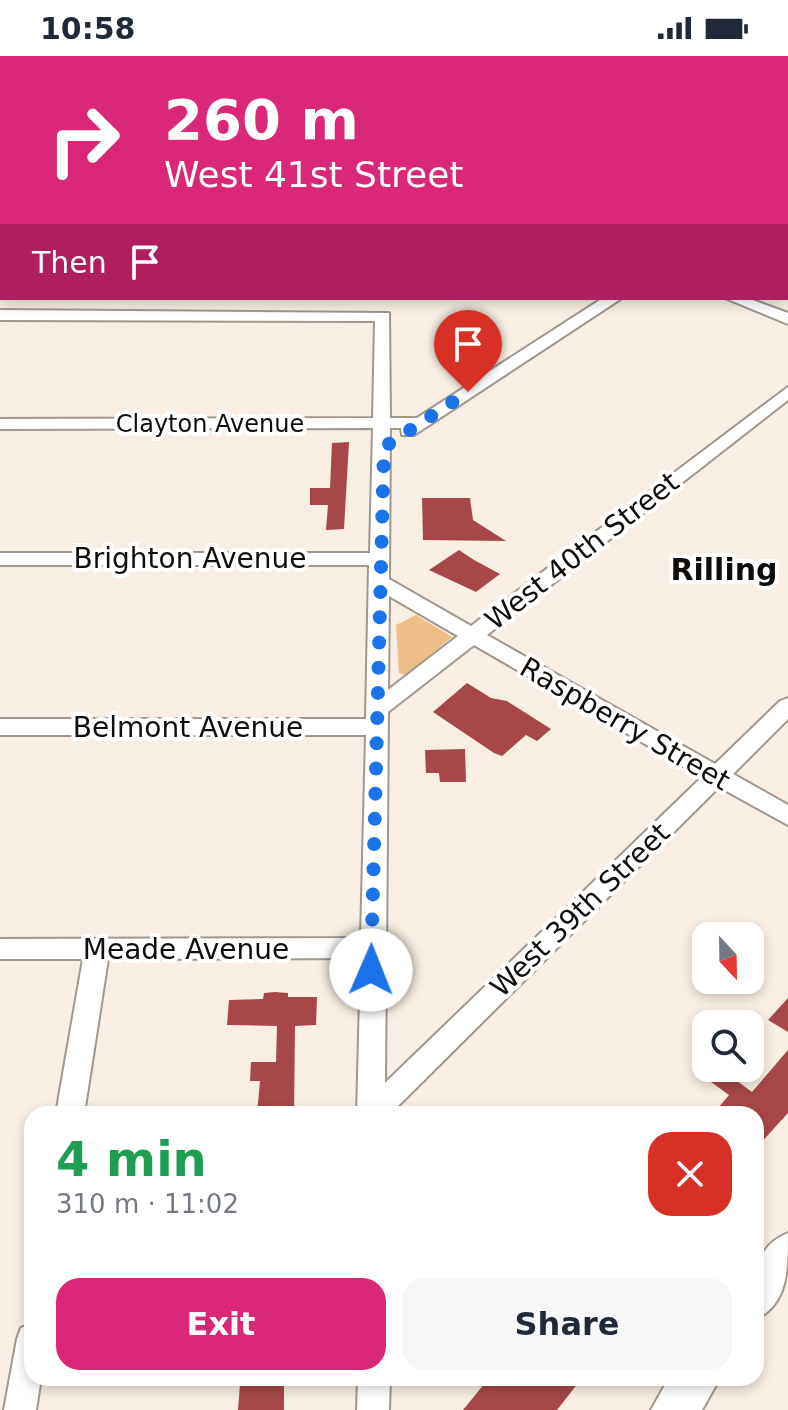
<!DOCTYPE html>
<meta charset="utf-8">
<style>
:root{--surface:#fff;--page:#f6f6f7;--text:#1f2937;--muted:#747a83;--accent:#db2777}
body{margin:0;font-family:"DejaVu Sans",sans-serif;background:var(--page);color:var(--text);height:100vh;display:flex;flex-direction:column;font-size:30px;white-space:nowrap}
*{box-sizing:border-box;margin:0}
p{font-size:26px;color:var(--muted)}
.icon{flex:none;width:44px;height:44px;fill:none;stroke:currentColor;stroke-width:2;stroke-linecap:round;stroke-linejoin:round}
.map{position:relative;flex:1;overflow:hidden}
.drawer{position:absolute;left:24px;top:1050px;width:740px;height:280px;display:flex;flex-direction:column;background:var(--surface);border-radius:24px;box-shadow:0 4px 12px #0003}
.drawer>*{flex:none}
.top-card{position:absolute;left:0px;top:0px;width:788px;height:244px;box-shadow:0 4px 12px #0003;background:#db2777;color:#fff;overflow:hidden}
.needle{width:52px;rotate:158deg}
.fabs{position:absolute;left:692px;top:866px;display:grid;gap:16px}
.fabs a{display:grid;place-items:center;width:72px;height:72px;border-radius:16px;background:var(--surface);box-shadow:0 4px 12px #0003;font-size:40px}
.pin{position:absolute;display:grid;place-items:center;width:68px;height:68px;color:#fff;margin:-82px -34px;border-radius:50% 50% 50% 0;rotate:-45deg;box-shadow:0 0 8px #0007}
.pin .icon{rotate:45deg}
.me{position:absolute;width:88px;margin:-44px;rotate:1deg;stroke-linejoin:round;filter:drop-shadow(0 0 6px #0008)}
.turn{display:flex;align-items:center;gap:28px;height:168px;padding:0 32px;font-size:36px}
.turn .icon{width:104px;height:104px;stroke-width:2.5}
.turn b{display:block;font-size:56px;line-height:68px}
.then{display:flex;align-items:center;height:76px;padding:0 32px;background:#0003;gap:16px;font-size:30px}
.round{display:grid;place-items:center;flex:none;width:84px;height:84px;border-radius:24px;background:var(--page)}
.headline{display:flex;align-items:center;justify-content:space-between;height:136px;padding:0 32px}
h1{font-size:48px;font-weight:800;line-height:60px;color:#1e9e55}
.cta{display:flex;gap:16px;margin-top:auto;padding:16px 32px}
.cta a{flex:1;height:92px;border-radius:24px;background:var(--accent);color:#fff;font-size:32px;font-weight:800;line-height:92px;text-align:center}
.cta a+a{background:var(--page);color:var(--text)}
.status{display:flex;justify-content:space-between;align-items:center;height:56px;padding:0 40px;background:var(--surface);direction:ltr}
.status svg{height:22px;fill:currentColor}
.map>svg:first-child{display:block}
.green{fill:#ecbe88}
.building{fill:#a74749}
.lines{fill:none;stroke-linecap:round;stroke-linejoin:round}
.minor-casing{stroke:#a0978d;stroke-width:4}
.secondary-casing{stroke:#a0978d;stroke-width:4}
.minor{fill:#fff;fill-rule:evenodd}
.secondary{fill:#fff;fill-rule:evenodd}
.route{stroke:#1a73e8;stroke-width:14;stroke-dasharray:0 25.2}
.labels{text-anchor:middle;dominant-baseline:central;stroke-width:8;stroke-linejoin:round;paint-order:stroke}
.far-street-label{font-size:24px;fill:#100d0a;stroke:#fff}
.street-label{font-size:28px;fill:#100d0a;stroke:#fff}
.neighbourhood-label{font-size:30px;font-weight:bold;fill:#100d0a;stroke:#fff}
</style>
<div class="status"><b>10:58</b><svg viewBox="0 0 49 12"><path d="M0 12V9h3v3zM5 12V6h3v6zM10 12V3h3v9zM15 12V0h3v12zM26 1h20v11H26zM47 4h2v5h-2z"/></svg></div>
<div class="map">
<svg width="788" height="1354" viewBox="0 0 788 1354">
<rect width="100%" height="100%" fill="#f8eee3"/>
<polygon class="green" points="416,559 452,581 406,619 399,617 396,569"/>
<g class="building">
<polygon points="349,386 344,473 326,474 328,449 310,449 310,432 330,432 332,387"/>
<polygon points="422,442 470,442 473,464 506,485 423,484"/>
<polygon points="459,494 474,504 500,518 476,536 429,514"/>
<polygon points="467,627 491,642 507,645 551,673 537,685 526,679 502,700 494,697 433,656"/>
<polygon points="465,693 466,726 440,726 439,717 426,717 425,694"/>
<polygon points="275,936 288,937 288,941 317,941 316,969 295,970 294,1058 257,1058 260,1025 250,1025 251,1006 276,1006 277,970 227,969 229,944 263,943 264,937"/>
<polygon points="788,942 788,976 768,964"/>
<polygon points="788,994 788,1057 756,1092 756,1058 713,1058 729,1039 711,1026 722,1014 752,1036"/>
<polygon points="489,1322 582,1322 557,1354 463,1354"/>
<polygon points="284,1327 284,1354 238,1354 240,1328"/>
</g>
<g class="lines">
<defs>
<g id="minor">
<polygon points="82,0 99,0 81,2"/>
<polygon points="117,0 133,0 134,2 118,2"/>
<polygon points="306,0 322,0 305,2"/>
<polygon points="513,0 544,0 545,2 512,2"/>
<polygon points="667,0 684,0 685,2 668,2"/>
<polygon points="759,0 773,0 758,2"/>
<rect x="786" y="32" width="2" height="8"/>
<polygon points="2,41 2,50 0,51 0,42"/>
<rect x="0" y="103" width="2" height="8"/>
<polygon points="786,128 788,128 786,137"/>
<path d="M603,242H622L414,379H402L401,372H390L389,523L471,570L788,331V344L487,579L715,708L780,645L788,642V663L733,718L788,749V769L719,731L390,1058H357L361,902L108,903L84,1058H56L83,903H0V883L361,882L366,679H0V663H366L369,509H0V497H370L373,372L0,373V363L373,362L375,265L0,264V254L389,257L390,362H417ZM389,540L458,580L388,634ZM474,589L702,721L385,1027L388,656Z"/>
<polygon points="725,242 747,242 788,257 788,268"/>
<polygon points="32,1268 32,1322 41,1322 36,1354 4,1354 17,1283 21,1272"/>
<polygon points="358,1322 390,1322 389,1354 357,1354"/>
</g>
<g id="secondary">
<path d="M788,1177C788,1213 788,1248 756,1263C756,1228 749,1193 788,1177Z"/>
<polygon points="669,1322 720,1322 702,1354 651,1354"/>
</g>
</defs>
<use href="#minor" class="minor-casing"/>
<use href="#secondary" class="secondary-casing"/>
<use href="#minor" class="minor"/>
<use href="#secondary" class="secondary"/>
</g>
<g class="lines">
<polyline class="route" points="371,914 384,391 468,336"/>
</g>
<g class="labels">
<g class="far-street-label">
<text x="210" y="368">Clayton Avenue</text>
</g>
<g class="street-label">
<text transform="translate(582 495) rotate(-38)">West 40th Street</text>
<text x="190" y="502">Brighton Avenue</text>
<text transform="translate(625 668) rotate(30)">Raspberry Street</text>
<text x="188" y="671">Belmont Avenue</text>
<text transform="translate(580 854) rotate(-44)">West 39th Street</text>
<text x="186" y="893">Meade Avenue</text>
</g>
<g class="neighbourhood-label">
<text x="724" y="513">Rilling</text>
</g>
</g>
</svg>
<div class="fabs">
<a><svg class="needle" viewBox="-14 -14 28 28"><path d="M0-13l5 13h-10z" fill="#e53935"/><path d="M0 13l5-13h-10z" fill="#747a83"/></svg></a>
<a><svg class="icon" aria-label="search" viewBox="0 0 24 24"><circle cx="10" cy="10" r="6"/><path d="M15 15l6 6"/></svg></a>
</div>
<div class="pin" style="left:468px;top:336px;background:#d93025"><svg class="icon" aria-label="arrive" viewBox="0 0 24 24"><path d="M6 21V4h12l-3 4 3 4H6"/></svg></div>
<svg class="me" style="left:371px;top:914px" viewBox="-20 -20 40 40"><circle r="19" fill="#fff"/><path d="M0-13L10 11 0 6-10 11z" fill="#1a73e8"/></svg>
<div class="top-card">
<div class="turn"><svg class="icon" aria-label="right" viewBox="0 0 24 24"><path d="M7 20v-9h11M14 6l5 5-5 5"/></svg><div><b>260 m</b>West 41st Street</div></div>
<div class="then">Then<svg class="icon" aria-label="arrive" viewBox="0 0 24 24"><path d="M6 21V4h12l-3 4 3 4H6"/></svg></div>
</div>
<section class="drawer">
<div class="headline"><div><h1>4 min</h1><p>310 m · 11:02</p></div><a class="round" style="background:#d93025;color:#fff"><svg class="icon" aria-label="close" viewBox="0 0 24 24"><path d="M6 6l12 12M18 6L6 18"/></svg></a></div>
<div class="cta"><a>Exit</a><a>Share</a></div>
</section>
</div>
